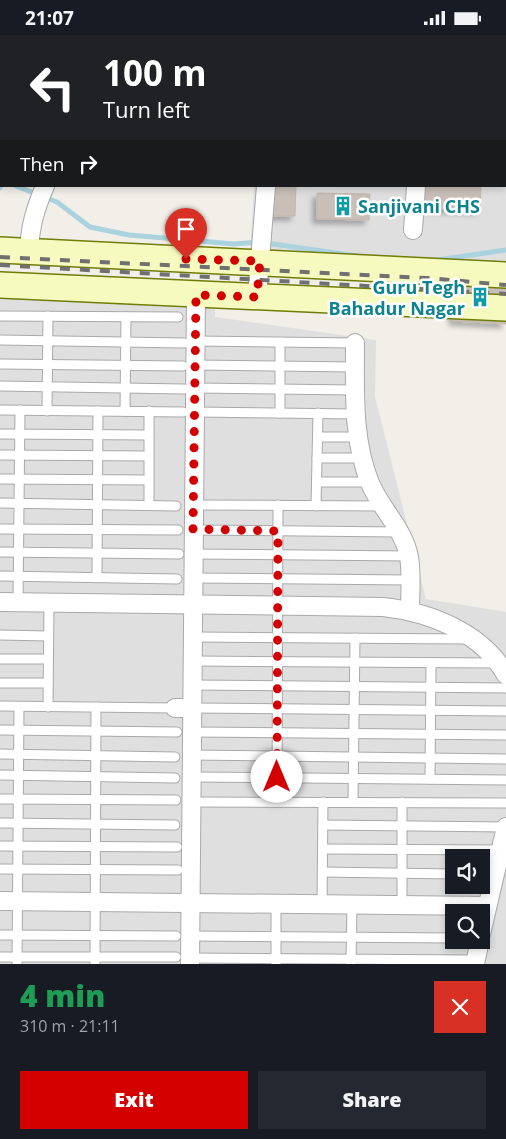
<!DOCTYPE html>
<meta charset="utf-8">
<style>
:root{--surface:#171b24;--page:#242831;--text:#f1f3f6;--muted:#9ea1a6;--accent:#d40000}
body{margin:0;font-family:"Open Sans",sans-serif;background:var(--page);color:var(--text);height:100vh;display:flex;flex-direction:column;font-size:19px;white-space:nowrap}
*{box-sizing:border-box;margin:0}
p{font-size:16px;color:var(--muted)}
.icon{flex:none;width:28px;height:28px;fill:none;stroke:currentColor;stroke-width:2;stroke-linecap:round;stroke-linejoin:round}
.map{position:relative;height:929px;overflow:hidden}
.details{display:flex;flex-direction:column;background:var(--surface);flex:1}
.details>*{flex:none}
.banner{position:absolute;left:0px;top:0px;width:506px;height:152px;box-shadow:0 2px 8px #0003;background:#202124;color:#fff;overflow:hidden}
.controls{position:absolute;left:445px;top:814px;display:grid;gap:10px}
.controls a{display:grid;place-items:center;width:45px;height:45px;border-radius:0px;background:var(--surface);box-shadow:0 2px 8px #0003;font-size:25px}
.pin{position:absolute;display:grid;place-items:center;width:42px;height:42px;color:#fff;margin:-51px -21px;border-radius:50% 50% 50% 0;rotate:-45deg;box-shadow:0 0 5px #0007}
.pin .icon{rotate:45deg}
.me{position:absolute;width:55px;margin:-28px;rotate:0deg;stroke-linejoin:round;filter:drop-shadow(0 0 4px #0008)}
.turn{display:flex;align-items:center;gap:18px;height:105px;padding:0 20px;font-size:22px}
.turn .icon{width:65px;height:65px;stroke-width:2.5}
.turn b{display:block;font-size:35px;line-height:42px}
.then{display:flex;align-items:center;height:48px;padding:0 20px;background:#0003;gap:10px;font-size:19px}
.round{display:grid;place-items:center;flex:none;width:52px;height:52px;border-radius:0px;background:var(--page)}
.head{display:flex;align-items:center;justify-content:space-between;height:85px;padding:0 20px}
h1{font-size:30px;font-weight:800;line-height:38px;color:#1e9e55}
.button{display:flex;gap:10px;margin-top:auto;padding:10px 20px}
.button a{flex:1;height:58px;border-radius:0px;background:var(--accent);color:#fff;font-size:20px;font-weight:800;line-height:58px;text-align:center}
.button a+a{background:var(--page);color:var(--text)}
.status{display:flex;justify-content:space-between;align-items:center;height:35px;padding:0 25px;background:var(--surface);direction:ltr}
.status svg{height:14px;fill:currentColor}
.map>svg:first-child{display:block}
.residential{fill:#e0dfdf;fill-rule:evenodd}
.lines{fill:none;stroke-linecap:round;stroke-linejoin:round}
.stream{stroke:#aad3df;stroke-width:5}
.building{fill:#c7bfb8;stroke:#c4b6ab;filter:url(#shadow)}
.lane-casing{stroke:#a9a9a9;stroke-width:11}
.street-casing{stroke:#a9a9a9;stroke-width:20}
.secondary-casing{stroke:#707d05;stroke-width:28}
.lane{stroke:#fff;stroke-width:9}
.street{stroke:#fff;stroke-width:18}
.secondary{stroke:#f7fabf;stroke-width:25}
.rail{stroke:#707070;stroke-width:4;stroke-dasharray:10 10;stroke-linecap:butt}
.route{stroke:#d40000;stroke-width:9;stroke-dasharray:0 16.2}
.labels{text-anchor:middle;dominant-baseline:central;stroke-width:5;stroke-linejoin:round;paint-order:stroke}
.culture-label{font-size:18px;font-weight:bold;fill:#0d838f;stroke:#fff;text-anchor:start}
</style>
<div class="status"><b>21:07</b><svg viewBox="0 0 49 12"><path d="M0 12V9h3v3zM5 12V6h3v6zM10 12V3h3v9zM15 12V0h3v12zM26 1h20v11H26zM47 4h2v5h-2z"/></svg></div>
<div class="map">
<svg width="506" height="929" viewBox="0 0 506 929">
<defs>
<filter id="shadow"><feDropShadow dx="-4.5" dy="4.5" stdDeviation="2.5" flood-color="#0004"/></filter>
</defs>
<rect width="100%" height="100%" fill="#f2efe9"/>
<g class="residential">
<polygon points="263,0 506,0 506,226 486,227 250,219 254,151 505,151 505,1"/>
<path d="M0,259L215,268V282L376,305L375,362L426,564L506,577V929H0ZM454,822H481V850H454ZM454,878H481V905H454Z"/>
</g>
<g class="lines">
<g class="stream">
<polyline points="16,151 57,167 90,192 129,200 234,209 259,207 357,221"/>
<polyline points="0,153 1,151"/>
<polyline points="437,225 506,215"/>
</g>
</g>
<g class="building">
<rect x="505" y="80" width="1" height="54"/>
<polygon points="271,151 296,151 295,181 270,181"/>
<polygon points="423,151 481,151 480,175 423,173"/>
<polygon points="317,158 370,159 369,185 317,184"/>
<polygon points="455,236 506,239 506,289 453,286"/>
</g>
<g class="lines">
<defs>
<g id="lane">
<polyline points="0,281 178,282"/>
<polyline points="0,305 184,308"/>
<polyline points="195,306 355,308"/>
<polyline points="280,307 280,378"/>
<polyline points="0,329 183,331"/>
<polyline points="195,330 355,332"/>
<polyline points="0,351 184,354"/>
<polyline points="195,353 355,355"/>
<polyline points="0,375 183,377"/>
<polyline points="47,376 48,281"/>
<polyline points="125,376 126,282"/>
<polyline points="149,376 149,469"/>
<polyline points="194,377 356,379"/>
<polyline points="0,399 149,400"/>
<polyline points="318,402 358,402"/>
<polyline points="0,420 148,421"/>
<polyline points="317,423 363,423"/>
<polyline points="0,444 148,445"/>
<polyline points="317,447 370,447"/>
<polyline points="0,468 176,471"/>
<polyline points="194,470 382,471"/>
<polyline points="316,471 318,378"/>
<polyline points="0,494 178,495"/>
<polyline points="193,495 399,497"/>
<polyline points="0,517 179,519"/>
<polyline points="193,519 409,521"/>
<polyline points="0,541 177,544"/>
<polyline points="97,542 98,376"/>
<polyline points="193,543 410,545"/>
<polyline points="18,567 20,375"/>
<polyline points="0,600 48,601"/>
<polyline points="193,602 468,604"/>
<polyline points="0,624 48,624"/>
<polyline points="193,626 497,628"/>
<polyline points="0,648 48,648"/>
<polyline points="192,650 506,653"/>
<polyline points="0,671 175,673"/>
<polyline points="48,672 49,568"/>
<polyline points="192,673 506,676"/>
<polyline points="0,695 177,697"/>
<polyline points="192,697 506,700"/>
<polyline points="0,719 175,722"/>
<polyline points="192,720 506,724"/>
<polyline points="0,740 175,743"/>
<polyline points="192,742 506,745"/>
<polyline points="430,744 431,628"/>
<polyline points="0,764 176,765"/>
<polyline points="277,766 278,470"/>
<polyline points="192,767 506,768"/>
<polyline points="353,767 355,603"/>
<polyline points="402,767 402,870"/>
<polyline points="0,788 175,790"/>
<polyline points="323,790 506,792"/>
<polyline points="0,811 177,812"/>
<polyline points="323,814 500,815"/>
<polyline points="0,834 178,835"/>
<polyline points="323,837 454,839"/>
<polyline points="481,839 495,839"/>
<polyline points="322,869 323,767"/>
<polyline points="0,900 176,901"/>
<polyline points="190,901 454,903"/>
<polyline points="0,922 176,922"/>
<polyline points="190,923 476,925"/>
<polyline points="17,929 19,672"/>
<polyline points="95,929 96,672"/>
<polyline points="276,929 276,869"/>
<polyline points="351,929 352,869"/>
</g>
<g id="street">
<polyline points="112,1 112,0"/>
<polyline points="274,1 274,0"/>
<polyline points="426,1 426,0"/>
<polyline points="505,15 506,15"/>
<polyline points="413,195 416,151"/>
<path d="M29,216C30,192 35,174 45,151"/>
<polyline points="257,262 266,151"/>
<path d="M355,308C355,354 352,404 370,448C380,473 404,494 409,522C412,538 410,558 410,575"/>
<path d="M0,567L383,572C429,577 482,597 506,640"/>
<polyline points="175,673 192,673"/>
<polyline points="0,866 487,871"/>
<polyline points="481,899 506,792"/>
<polyline points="190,929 196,259"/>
<polyline points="475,929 480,905"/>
</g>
<g id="secondary">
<polyline points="0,215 506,240"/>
<polyline points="0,250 506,273"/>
</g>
</defs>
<use href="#lane" class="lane-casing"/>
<use href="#street" class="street-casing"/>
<use href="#secondary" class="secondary-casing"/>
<use href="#lane" class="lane"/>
<use href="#street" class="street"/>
<use href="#secondary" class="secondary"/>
<g class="rail">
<polyline points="0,222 427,243 506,250"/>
<polyline points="0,230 506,259"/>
</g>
</g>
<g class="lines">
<polyline class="route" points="186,224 260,226 257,262 196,260 193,494 278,496 277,742"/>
</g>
<defs>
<symbol id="building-bare" viewBox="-9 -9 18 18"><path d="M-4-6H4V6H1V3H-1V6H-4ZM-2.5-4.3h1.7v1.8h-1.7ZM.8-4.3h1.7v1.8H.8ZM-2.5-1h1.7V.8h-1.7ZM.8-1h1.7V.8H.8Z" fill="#0f9aa8" stroke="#fff" stroke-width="2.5" paint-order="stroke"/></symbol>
</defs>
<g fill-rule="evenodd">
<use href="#building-bare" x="329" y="157" width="28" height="28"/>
<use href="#building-bare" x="466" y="248" width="28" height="28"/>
</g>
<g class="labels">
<g class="culture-label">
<text x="358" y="171">Sanjivani CHS</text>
<text x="465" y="252" text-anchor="end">Guru Tegh<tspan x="465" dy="21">Bahadur Nagar</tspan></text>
</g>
</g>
</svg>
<div class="controls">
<a><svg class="icon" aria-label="sound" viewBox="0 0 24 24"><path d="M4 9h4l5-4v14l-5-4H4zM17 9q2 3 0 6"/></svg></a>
<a><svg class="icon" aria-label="search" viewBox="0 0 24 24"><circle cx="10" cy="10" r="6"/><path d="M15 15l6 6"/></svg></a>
</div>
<div class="pin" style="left:186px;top:224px;background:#d93025"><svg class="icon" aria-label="arrive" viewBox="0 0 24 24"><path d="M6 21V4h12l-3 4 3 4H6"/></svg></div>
<svg class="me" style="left:277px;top:742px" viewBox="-20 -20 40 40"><circle r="19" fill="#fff"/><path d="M0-13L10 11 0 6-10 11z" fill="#d40000"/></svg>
<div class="banner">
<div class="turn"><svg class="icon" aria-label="left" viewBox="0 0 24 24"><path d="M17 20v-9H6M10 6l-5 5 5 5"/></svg><div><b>100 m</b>Turn left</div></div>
<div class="then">Then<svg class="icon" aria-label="right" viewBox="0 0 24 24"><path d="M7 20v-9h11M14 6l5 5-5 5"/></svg></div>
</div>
</div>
<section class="details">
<div class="head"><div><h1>4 min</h1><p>310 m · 21:11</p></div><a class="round" style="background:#d93025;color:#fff"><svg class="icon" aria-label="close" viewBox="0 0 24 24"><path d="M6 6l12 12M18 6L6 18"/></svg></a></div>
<div class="button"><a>Exit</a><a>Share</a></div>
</section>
